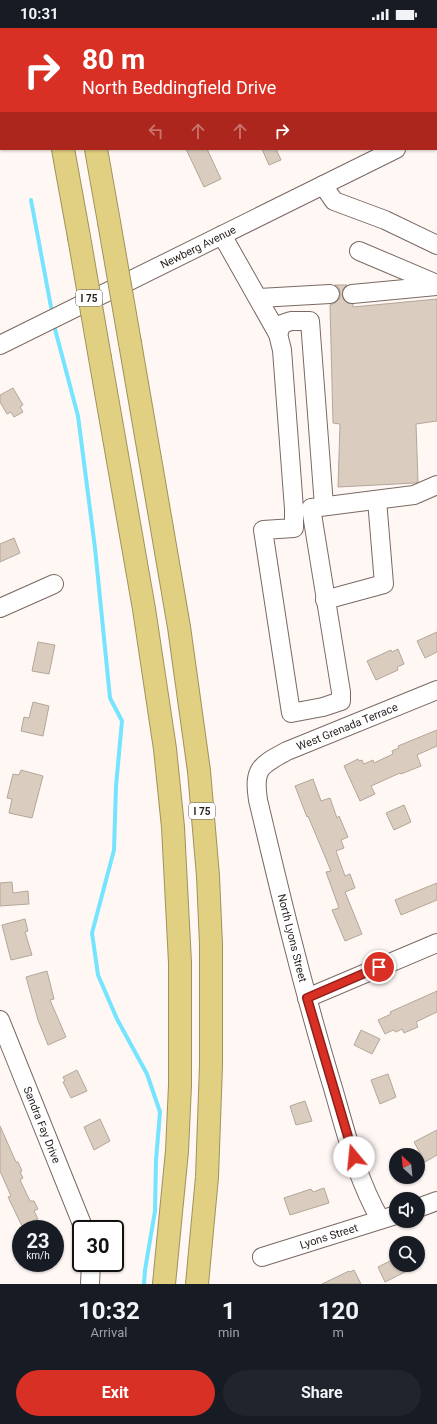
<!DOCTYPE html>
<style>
:root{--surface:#171b24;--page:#20242c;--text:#f1f3f6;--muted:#9ea1a6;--accent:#d93025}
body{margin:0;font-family:Roboto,sans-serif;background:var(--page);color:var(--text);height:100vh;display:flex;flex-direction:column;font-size:15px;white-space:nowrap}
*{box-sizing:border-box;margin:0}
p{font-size:13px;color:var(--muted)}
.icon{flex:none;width:22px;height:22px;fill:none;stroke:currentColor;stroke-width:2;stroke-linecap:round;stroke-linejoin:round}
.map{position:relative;height:1256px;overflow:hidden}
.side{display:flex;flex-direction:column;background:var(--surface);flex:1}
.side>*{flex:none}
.hud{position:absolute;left:0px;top:0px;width:437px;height:122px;box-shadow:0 1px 3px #0004;background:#d93025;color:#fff;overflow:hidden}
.needle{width:26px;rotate:333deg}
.fabs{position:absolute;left:389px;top:1120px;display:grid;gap:8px}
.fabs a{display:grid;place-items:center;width:36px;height:36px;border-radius:50%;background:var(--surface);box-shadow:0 1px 3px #0004;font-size:20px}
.speed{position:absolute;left:12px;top:1192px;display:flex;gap:8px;font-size:20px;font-weight:700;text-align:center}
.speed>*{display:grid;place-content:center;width:52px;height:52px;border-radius:50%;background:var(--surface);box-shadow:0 1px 3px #0004;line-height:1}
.speed small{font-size:10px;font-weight:400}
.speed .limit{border:2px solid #111;border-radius:6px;background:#fff;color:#111}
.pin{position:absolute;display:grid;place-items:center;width:34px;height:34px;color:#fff;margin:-17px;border:2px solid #fff;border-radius:50%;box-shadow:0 1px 4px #0007}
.me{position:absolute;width:44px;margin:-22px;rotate:343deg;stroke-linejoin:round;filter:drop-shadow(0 0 3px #0008)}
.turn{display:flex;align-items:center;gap:14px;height:84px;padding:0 16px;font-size:18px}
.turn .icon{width:52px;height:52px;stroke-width:2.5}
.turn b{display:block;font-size:28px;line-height:34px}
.lanes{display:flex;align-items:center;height:38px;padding:0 16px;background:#0003;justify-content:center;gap:20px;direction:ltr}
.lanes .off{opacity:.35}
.eta{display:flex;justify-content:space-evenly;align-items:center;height:68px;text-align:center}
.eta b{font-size:24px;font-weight:700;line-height:28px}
.button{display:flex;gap:8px;margin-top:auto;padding:8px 16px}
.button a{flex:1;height:46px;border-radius:24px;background:var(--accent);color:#fff;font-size:16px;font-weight:700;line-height:46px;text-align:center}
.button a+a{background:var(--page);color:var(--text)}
.status{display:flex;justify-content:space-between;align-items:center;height:28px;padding:0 20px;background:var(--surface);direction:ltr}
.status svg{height:11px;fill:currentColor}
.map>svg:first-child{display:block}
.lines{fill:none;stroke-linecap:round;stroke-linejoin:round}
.stream{stroke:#75e4ff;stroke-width:4}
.building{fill:#dacdbf;stroke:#b3a799}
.minor-casing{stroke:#796962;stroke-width:20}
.highway-casing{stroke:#9f925d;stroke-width:24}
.minor{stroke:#fff;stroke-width:18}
.highway{stroke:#e1d081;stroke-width:22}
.highway-bridge-casing{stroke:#9f925d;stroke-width:24;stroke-linecap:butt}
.highway-bridge{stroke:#e1d081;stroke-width:22}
.route-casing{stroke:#8d1f18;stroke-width:10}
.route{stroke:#d93025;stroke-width:7}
.labels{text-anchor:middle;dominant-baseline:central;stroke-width:3;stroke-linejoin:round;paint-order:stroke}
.shield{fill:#fff;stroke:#66625f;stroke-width:1}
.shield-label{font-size:10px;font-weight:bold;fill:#241e1b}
.street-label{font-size:11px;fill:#241e1b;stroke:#fff}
</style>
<div class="status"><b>10:31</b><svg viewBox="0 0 49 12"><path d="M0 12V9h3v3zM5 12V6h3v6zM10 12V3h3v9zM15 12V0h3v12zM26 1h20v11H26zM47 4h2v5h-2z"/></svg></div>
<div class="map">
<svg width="437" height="1256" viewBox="0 0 437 1256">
<rect width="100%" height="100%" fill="#fff7f4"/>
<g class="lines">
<g class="stream">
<polyline points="120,1 120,0"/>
<polyline points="31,172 51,279"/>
<polyline points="55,301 78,388 95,520 110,670 122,693 116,758 114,822 92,905 98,947 117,991 147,1046 160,1084 156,1132 155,1183 145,1242 144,1256"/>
</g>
</g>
<g class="building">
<polygon points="186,121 207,121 221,151 204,159"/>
<polygon points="262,121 276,121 281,132 269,137"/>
<polygon points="335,257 347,257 343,261 342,267 344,272 347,275 353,276 353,279 437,271 437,393 416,396 418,454 415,455 338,459 340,396 333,395 330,277 335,275 340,270 340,265 339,260"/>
<polygon points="13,360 23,377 20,379 23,384 14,389 11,384 7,386 0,374 0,367"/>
<polygon points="14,510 20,525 0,534 0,516"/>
<polygon points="437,604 437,624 425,630 417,613"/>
<polygon points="38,614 55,617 49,646 32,643"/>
<polygon points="398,621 404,636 397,639 398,642 376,652 367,633 391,622 392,624"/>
<polygon points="33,674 49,678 43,708 21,703 24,689 29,690"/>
<polygon points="437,702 437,718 417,727 421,738 401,746 400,745 371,758 375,766 360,773 344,738 358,731 359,733 362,732 364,736 373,732 374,735 393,726 392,723 399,720 398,718"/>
<polygon points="21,742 43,748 32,790 9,785 12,771 7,770 13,746 19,747"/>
<polygon points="313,751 321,773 330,770 337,790 339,788 348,809 341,812 344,820 336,823 345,848 350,846 355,860 345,864 362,906 345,913 332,882 339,880 326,844 331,843 308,788 307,789 295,758"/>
<polygon points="404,777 411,794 394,802 386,785"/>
<polygon points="12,854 13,865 28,863 29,876 0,878 0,855"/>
<polygon points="437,855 437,872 401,887 395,872"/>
<polygon points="25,891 28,903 25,904 32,927 11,932 2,897"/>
<polygon points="47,943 54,971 50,972 66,1009 48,1017 38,992 26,949"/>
<polygon points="437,963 437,984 416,994 418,999 404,1005 402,1001 396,1004 393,1002 385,1006 378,992 391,986 390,984"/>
<polygon points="361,1002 380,1011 372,1026 354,1017"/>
<polygon points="77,1042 87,1063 71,1070 63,1054 65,1053 63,1049"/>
<polygon points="388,1046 396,1069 380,1076 371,1052"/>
<polygon points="305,1073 312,1093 296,1097 290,1078"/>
<polygon points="100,1091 110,1113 94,1122 84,1099"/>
<polygon points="0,1098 16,1134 18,1134 22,1143 20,1144 23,1150 20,1152 30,1173 34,1173 38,1181 34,1183 38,1191 22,1198 8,1169 11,1168 0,1143"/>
<polygon points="437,1102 437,1127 425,1134 414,1114"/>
<polygon points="324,1160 329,1175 290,1187 284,1170 311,1161 313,1164"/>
<polygon points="396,1230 396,1237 419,1237 385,1254 378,1239"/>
<polygon points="354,1242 361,1256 322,1256 349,1243 350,1244"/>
</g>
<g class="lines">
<defs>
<g id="minor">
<polyline points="436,101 437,100"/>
<polyline points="323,157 334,173 385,192 437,217"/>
<polyline points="222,207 278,306 282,322 294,481 294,500 263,502 291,685 323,679 341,673 341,664 311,480"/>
<polyline points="359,223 437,256"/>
<polyline points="352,266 437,258"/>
<polyline points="259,270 330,266"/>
<polyline points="278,306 282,296 291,293 310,293 324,478"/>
<path id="s1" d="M0,317L396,121"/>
<polyline points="312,480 414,467 437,457"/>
<polyline points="325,572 384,556 377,472"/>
<polyline points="0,580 54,556"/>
<polyline points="307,970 437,915"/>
<path id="s2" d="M0,992L84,1201"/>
<polyline points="418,1180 437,1173"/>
<path id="s3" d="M380,1191C357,1151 346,1105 333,1060C304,965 281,869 258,772C253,740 261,737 287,723L437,662"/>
<path id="s4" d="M262,1229L396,1187"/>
<polyline points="90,1256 91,1235"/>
</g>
<g id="highway">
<polyline points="42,0 42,1"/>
<polyline points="74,0 75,1"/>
<polyline points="63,121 79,209"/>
<polyline points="96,121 109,194"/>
<polyline points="130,315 179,599 199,743 208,848 211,917 211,1037 207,1149 197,1256"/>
<polyline points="100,330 144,581 165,721 173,799 180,935 180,1057 177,1123 164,1256"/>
</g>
</defs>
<use href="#minor" class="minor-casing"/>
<use href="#highway" class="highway-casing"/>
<use href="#minor" class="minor"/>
<use href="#highway" class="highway"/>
<defs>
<g id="highway-bridge">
<polyline points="109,194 130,315"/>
<polyline points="79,209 100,330"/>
</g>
</defs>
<use href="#highway-bridge" class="highway-bridge-casing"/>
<use href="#highway-bridge" class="highway-bridge"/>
</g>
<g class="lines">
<defs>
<polyline id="route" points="354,1129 307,970 379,939"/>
</defs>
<use href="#route" class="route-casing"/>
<use href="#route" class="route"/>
</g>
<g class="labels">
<g class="shield">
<rect x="76" y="262" width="26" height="16" rx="3"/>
<rect x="189" y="775" width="26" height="16" rx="3"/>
</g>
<g class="shield-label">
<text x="89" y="270">I 75</text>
<text x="202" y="783">I 75</text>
</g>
<g class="street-label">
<text stroke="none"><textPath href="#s1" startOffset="221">Newberg Avenue</textPath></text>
<text stroke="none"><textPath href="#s3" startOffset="566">West Grenada Terrace</textPath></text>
<text transform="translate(292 910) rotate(76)">North Lyons Street</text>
<text stroke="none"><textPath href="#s2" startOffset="113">Sandra Fay Drive</textPath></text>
<text stroke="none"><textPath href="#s4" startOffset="70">Lyons Street</textPath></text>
</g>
</g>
</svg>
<div class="fabs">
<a><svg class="needle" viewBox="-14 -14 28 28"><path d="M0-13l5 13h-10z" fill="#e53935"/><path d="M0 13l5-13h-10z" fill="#9ea1a6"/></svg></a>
<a><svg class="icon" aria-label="sound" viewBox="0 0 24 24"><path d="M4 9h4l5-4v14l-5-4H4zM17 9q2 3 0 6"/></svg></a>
<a><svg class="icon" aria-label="search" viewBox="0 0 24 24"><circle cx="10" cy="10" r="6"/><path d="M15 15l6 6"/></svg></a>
</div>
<div class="speed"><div>23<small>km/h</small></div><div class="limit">30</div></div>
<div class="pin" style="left:379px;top:939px;background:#d93025"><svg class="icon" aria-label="arrive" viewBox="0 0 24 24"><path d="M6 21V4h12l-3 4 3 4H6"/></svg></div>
<svg class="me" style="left:354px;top:1129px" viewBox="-20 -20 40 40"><circle r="19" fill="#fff"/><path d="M0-13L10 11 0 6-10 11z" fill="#d93025"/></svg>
<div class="hud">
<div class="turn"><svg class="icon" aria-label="right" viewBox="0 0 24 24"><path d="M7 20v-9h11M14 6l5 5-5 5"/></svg><div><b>80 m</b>North Beddingfield Drive</div></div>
<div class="lanes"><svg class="icon off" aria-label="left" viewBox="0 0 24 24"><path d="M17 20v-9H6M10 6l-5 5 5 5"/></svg><svg class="icon off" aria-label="ahead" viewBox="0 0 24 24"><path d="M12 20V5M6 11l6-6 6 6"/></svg><svg class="icon off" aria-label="ahead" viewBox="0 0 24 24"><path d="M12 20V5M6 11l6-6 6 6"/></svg><svg class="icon" aria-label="right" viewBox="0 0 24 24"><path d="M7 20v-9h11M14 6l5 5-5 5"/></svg></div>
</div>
</div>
<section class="side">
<div class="eta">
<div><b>10:32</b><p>Arrival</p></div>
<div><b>1</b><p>min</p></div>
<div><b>120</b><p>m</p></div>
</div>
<div class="button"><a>Exit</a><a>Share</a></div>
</section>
